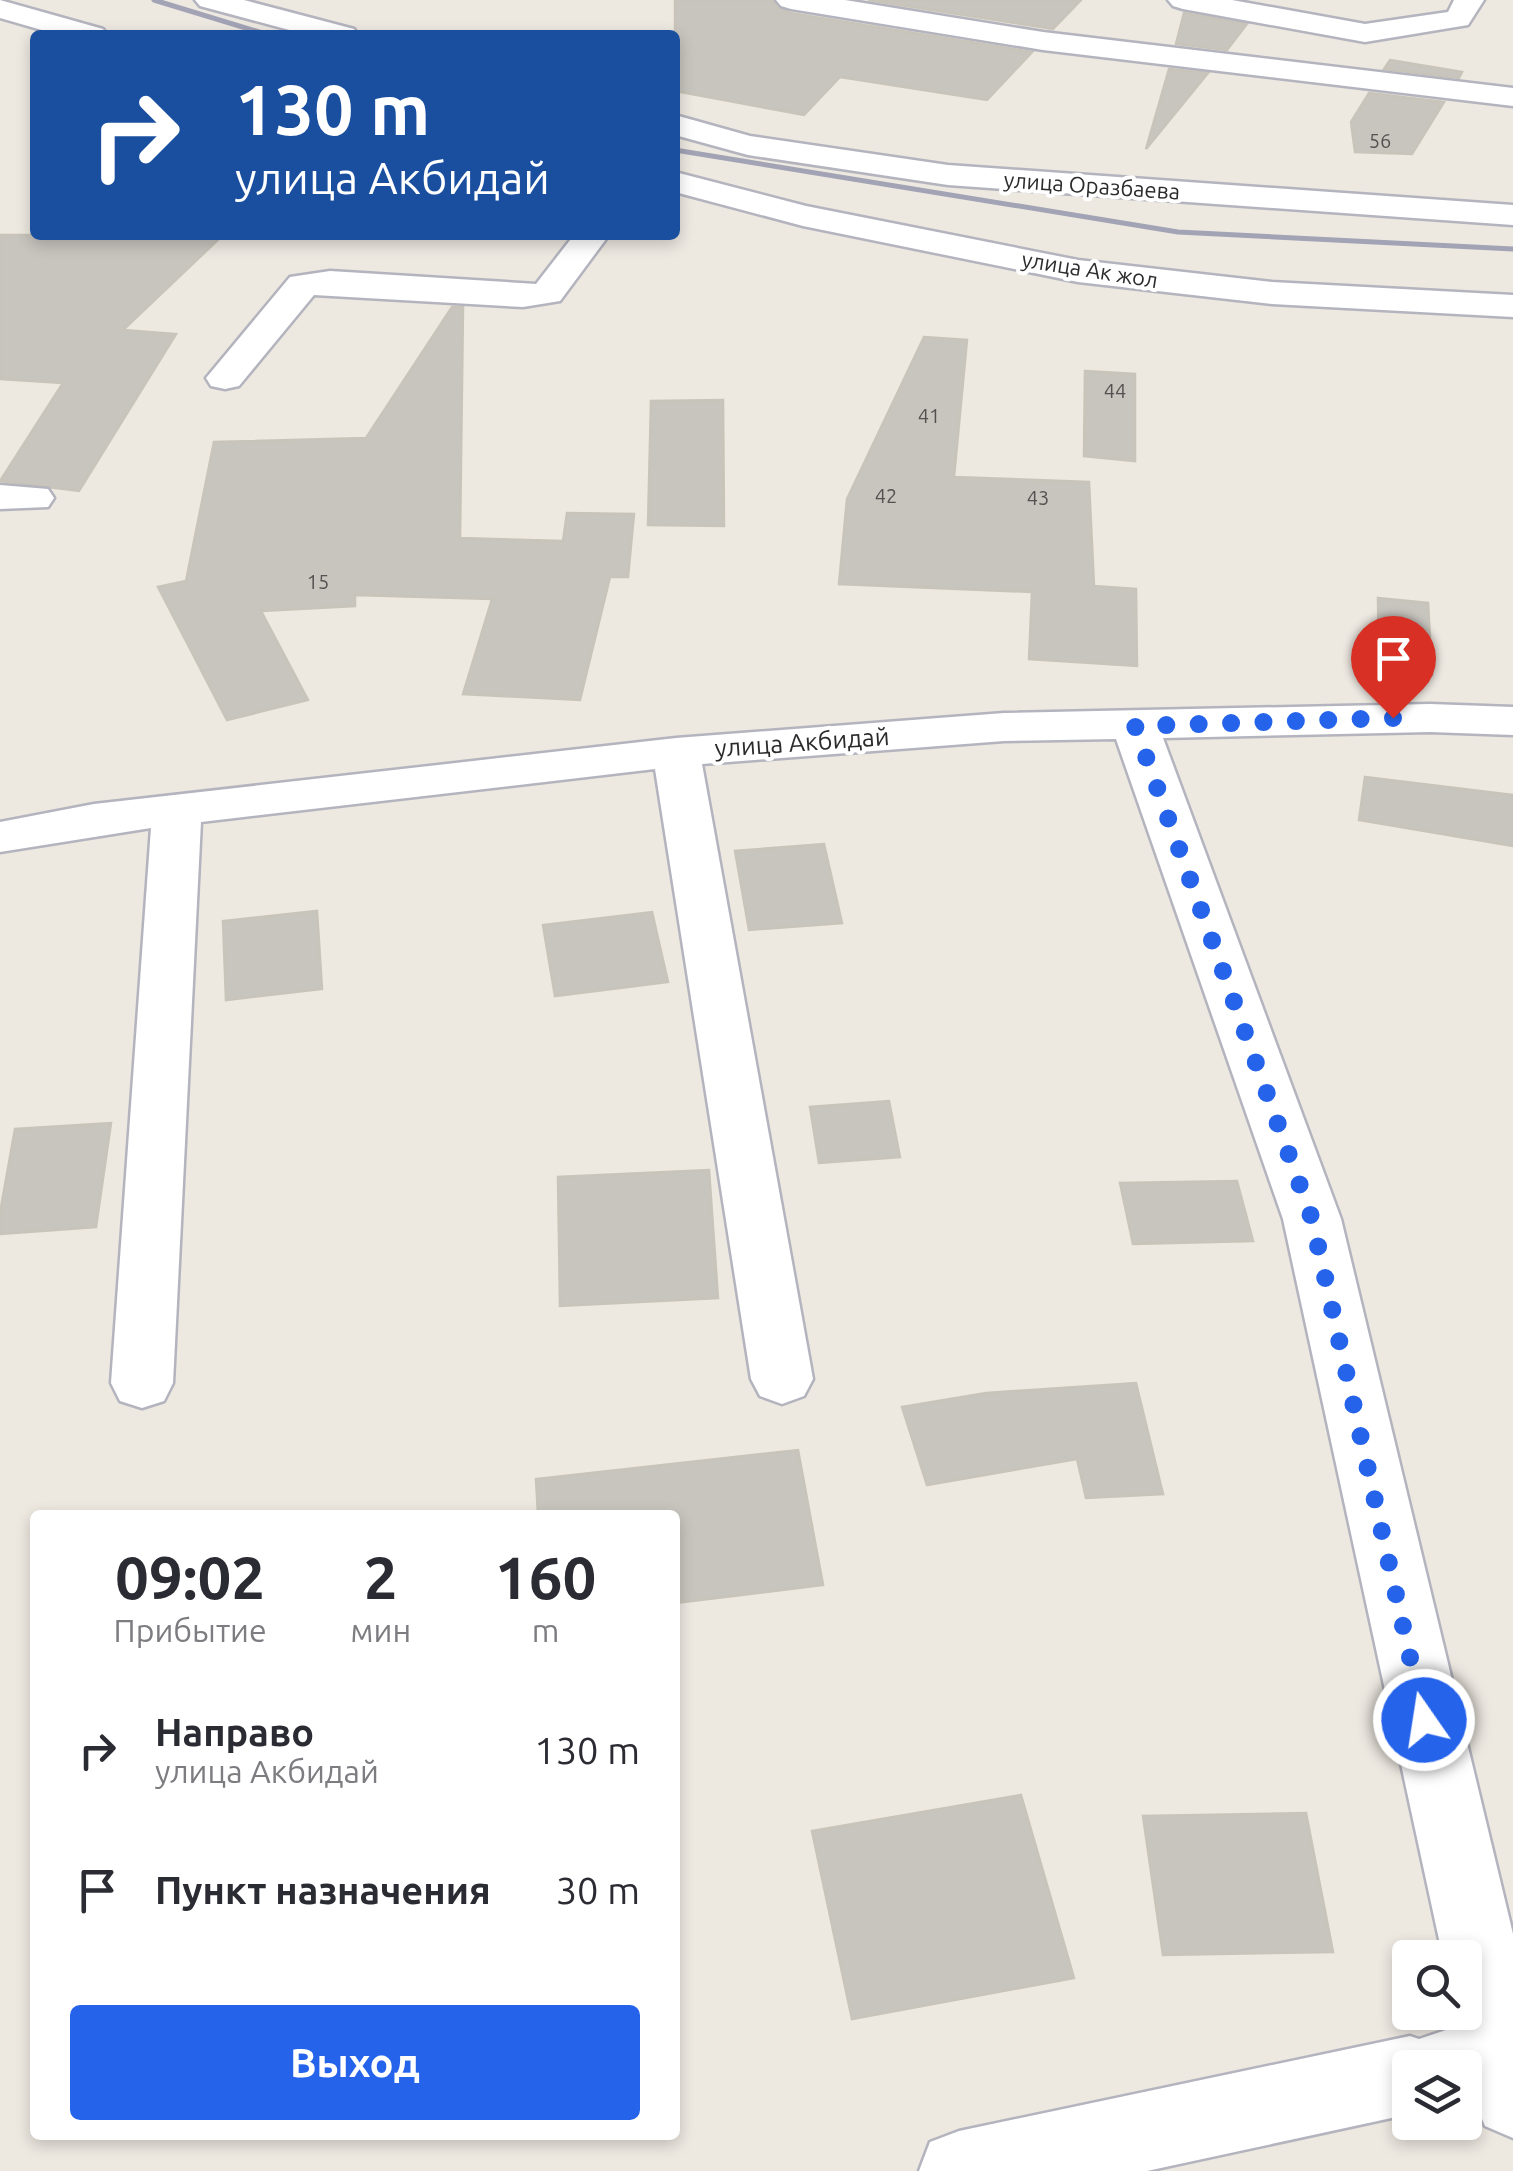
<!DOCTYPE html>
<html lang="ru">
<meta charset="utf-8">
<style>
:root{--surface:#fff;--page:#f7f7f7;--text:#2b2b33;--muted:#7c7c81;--accent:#2563eb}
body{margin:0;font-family:Ubuntu,sans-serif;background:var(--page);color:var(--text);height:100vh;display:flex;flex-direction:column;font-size:38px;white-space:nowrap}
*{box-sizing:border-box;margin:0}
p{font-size:32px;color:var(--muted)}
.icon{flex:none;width:55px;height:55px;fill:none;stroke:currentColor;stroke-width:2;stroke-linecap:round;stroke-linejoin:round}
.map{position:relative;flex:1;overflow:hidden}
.panel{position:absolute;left:30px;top:1510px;width:650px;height:630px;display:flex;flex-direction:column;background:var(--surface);border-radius:10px;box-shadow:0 5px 15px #0003}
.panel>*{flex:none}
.top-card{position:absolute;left:30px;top:30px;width:650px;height:210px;border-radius:10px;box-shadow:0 5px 15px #0003;background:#1a4fa0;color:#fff;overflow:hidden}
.buttons{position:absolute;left:1392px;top:1940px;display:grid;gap:20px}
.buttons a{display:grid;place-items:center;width:90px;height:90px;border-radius:10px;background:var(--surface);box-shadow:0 5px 15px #0003;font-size:50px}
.pin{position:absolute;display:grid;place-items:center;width:85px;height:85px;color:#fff;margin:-102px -42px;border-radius:50% 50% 50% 0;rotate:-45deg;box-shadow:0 0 10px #0007}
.pin .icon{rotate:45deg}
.me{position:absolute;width:110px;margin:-55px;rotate:347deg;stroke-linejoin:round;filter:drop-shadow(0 0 8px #0008)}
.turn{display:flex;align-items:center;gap:35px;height:210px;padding:0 40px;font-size:45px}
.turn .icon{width:130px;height:130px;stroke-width:2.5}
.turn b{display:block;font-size:70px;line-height:85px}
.eta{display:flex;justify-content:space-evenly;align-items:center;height:170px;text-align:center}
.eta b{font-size:60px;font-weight:700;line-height:70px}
.action{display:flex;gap:20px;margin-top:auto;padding:20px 40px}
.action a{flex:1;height:115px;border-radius:10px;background:var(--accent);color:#fff;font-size:40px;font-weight:700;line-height:115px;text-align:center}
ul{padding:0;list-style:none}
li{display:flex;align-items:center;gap:30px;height:140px;padding:0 40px}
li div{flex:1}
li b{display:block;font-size:38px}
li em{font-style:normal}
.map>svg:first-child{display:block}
.building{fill:#c8c5bf;stroke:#c8c4b9;stroke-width:2.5}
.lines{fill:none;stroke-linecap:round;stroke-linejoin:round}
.minor-casing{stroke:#b3b4be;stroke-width:5}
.minor{fill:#fff;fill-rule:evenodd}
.rail{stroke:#a2a3b5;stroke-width:5}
.route{stroke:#2563eb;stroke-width:18;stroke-dasharray:0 32.4}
.labels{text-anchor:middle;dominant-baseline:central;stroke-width:8;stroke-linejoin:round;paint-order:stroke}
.number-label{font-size:20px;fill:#535251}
.far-street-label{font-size:22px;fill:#2c2c2c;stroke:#fff}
.street-label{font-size:25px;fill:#2c2c2c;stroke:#fff}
</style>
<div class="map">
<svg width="1513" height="2171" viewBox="0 0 1513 2171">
<rect width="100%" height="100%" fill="#ede8e0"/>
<g class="building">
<polygon points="675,0 772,0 778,8 790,13 1032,52 987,100 840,77 804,115 675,91"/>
<polygon points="868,0 1081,0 1053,29"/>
<polygon points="1184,13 1247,24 1227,50 1176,44"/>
<polygon points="1390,60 1462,72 1459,78 1384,69"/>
<polygon points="1169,69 1208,73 1146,149"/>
<polygon points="1369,93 1444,102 1412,154 1355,152 1351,122"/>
<polygon points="0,235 223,235 123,330 176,334 79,491 0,481 63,383 0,379"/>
<polygon points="452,307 463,307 460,538 563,541 567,513 634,514 628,577 610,577 580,700 463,694 492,599 355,595 355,606 261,611 308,700 227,720 158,587 186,581 214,442 366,438"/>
<polygon points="924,337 967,340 954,477 1089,482 1094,586 1136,589 1137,666 1029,659 1032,592 839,584 847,499"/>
<polygon points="1085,371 1135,374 1135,461 1084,456"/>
<polygon points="723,400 724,526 648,525 651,401"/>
<polygon points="1378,598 1428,603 1432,675 1379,669"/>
<polygon points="1365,777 1513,795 1513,846 1359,820"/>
<polygon points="824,844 842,923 749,930 735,851"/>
<polygon points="317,911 322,989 226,1000 223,921"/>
<polygon points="652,912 668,982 555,996 543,925"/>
<polygon points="889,1101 900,1157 819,1163 810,1107"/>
<polygon points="111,1123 96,1227 0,1234 0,1213 15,1129"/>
<polygon points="709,1170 718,1298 560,1306 558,1177"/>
<polygon points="1237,1181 1253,1241 1133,1244 1120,1183"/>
<polygon points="1136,1383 1163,1494 1086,1498 1077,1459 927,1485 902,1407 986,1393"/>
<polygon points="798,1450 823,1585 675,1603 675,1515 538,1515 536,1479"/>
<polygon points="1021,1795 1074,1978 852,2019 812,1831"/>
<polygon points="1306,1813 1333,1952 1163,1955 1143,1816"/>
</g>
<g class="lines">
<defs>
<g id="minor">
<polygon points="0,0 103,29 107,35 59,35 0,18"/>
<polygon points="195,0 244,0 354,29 358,35 308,35 200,6"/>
<polygon points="776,0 845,0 1043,32 1513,88 1513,106 1043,50 791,9 781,6"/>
<polygon points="1168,0 1232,0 1365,24 1448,12 1454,0 1484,0 1468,25 1365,42 1183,9 1173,6"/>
<polygon points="675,115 750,136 948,165 1513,205 1513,225 948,185 748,155 675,135"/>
<polygon points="675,172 806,206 1078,260 1272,282 1513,295 1513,317 1272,304 1078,282 803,226 675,192"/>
<polygon points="574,235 609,235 560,301 523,307 314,295 239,386 225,389 211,386 206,378 290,277 330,271 536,284"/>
<polygon points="0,485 48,489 54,498 48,507 0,509"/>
<polygon points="1430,704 1513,707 1513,735 1430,732 1163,738 1341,1219 1513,1934 1513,2138 1485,2126 1474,2100 1465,2102 1465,2068 1410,2068 1410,2114 1147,2171 919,2171 930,2142 959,2131 1410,2036 1419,2039 1458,2026 1455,2012 1465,2012 1465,1958 1443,1958 1283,1219 1116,739 1004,741 702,764 813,1379 804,1396 782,1404 760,1396 751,1379 655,769 201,822 173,1383 164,1401 142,1408 120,1401 111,1383 151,828 0,852 0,822 94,804 676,738 1004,713"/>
</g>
</defs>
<use href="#minor" class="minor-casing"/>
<use href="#minor" class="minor"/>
<g class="rail">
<polyline points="154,0 269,35"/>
<polyline points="675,150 1178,232 1513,249"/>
</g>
</g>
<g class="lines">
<polyline class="route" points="1393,718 1135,726 1312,1219 1424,1720"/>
</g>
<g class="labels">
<g class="number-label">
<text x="1380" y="140">56</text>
<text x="1115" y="390">44</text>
<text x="929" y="415">41</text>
<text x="886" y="495">42</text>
<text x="1038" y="497">43</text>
<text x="318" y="581">15</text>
</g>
<g class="far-street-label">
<text transform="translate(1092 185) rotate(4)">улица Оразбаева</text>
<text transform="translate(1090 269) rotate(9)">улица Ак жол</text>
</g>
<g class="street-label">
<text transform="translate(802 742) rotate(-4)">улица Акбидай</text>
</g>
</g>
</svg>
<div class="buttons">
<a><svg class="icon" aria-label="search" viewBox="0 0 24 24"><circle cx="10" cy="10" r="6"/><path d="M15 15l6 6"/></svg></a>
<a><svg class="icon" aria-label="layers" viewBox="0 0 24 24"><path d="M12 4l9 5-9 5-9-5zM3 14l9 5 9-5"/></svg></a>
</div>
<div class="pin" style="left:1393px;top:718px;background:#d93025"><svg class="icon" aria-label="arrive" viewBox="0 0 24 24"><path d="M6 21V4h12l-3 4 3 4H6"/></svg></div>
<svg class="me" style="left:1424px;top:1720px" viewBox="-20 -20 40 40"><circle r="17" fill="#2563eb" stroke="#fff" stroke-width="3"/><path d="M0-11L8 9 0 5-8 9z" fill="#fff"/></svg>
<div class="top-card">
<div class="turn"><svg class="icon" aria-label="right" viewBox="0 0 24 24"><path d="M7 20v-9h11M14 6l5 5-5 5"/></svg><div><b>130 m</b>улица Акбидай</div></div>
</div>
<section class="panel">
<div class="eta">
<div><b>09:02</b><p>Прибытие</p></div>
<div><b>2</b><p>мин</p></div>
<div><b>160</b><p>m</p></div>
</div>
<ul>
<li><svg class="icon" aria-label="right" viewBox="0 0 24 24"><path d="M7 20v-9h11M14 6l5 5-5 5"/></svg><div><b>Направо</b><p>улица Акбидай</p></div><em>130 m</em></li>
<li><svg class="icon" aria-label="arrive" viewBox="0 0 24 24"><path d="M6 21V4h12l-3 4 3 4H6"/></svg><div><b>Пункт назначения</b></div><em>30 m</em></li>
</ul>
<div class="action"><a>Выход</a></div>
</section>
</div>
